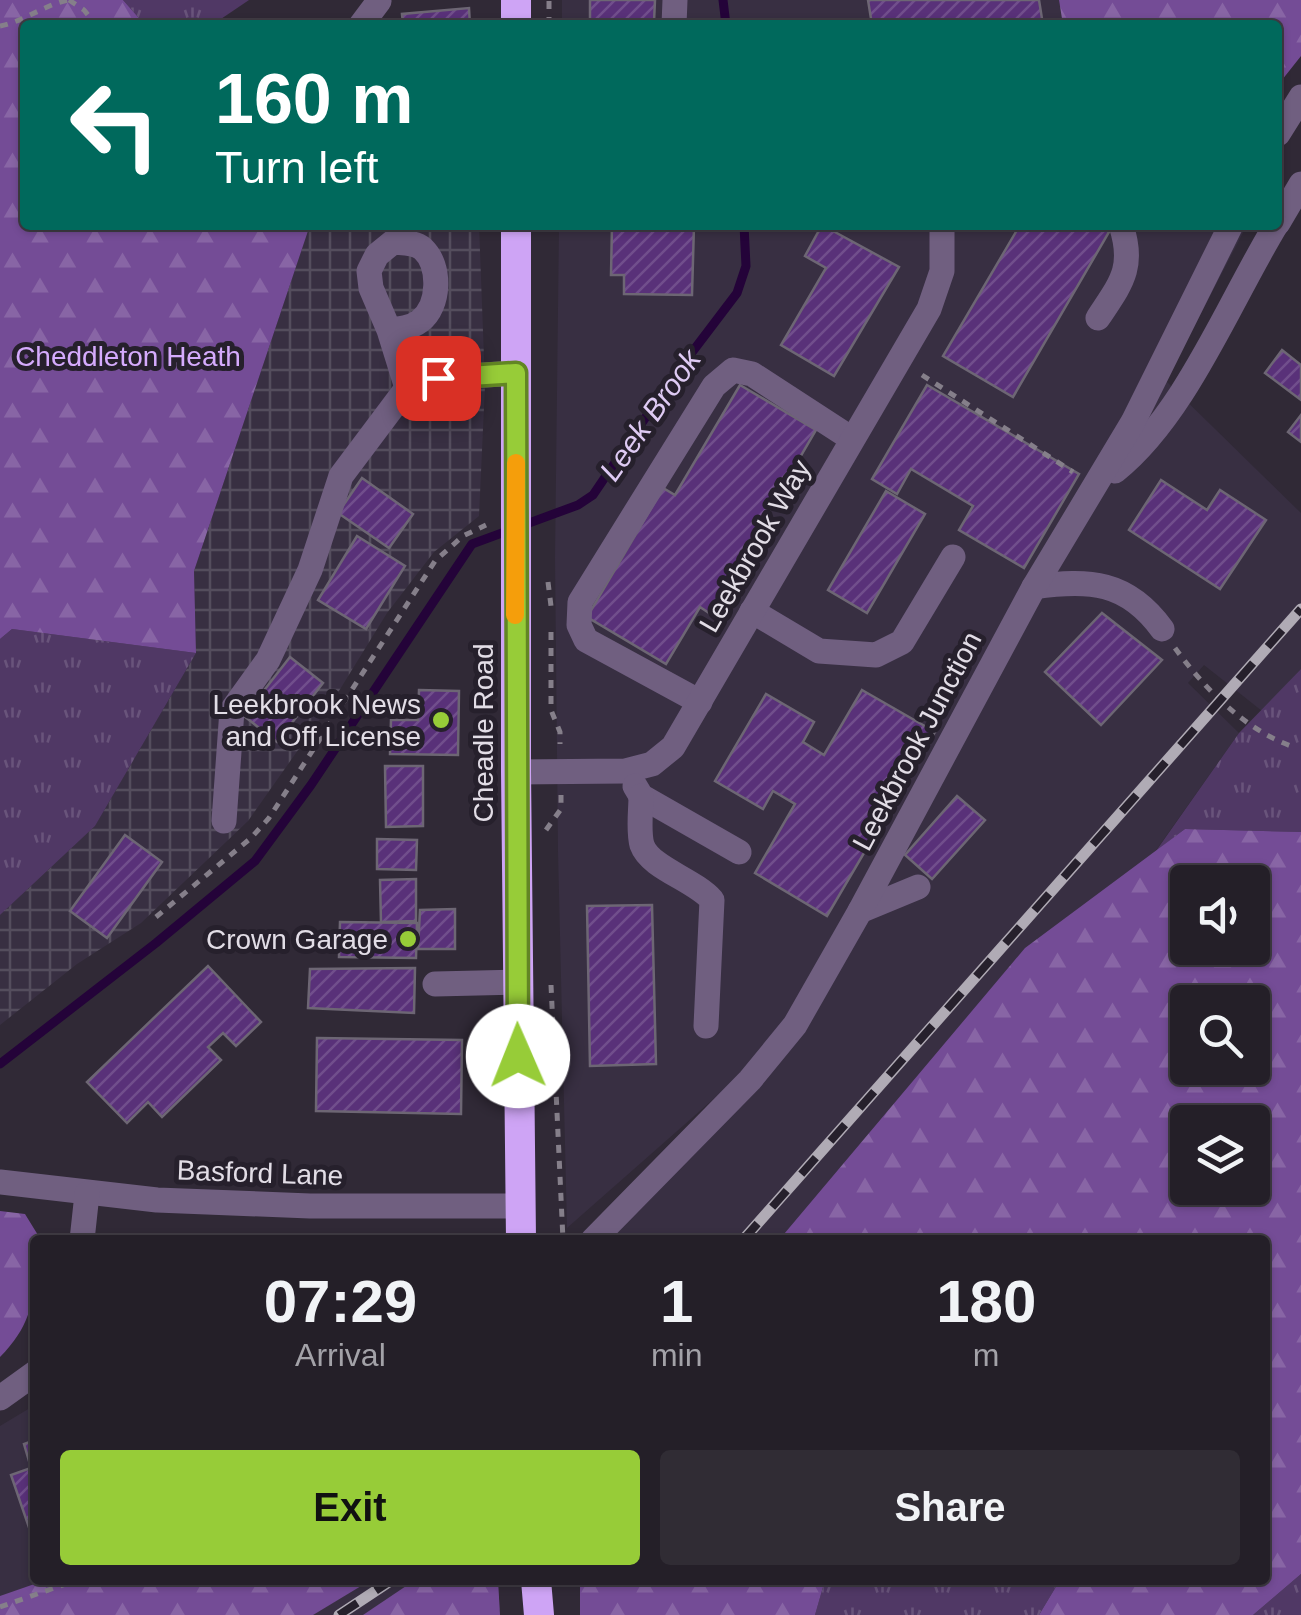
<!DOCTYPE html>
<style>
:root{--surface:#241f28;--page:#302c34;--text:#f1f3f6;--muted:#a3a2a8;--line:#413d45;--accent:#97cc38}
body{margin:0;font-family:Helvetica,sans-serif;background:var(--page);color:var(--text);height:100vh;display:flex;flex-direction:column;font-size:38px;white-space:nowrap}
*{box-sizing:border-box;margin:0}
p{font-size:32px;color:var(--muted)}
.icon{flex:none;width:55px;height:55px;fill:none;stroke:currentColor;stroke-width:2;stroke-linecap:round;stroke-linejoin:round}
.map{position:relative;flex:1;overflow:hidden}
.panel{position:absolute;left:30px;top:1235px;width:1240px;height:350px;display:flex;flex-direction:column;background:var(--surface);border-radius:10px;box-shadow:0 2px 8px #0004,0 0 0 2px var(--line)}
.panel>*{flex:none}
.banner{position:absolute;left:20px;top:20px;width:1262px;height:210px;border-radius:10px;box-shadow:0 2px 8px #0004,0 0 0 2px var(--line);background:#00695c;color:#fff;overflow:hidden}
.tools{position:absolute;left:1170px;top:865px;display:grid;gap:20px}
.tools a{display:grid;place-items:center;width:100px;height:100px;border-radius:10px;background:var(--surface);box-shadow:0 2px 8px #0004,0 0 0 2px var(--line);font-size:50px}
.pin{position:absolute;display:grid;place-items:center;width:85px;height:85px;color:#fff;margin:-42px;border-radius:20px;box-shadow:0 5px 15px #0006}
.me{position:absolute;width:110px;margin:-55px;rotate:359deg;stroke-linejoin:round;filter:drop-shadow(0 0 8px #0008)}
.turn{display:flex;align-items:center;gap:35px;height:210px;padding:0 30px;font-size:45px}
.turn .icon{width:130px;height:130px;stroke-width:2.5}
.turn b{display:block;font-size:70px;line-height:85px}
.eta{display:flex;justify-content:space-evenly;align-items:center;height:170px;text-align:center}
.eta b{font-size:60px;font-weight:700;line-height:70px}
.primary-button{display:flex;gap:20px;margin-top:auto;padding:20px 30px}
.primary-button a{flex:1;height:115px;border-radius:10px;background:var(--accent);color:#111;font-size:40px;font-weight:700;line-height:115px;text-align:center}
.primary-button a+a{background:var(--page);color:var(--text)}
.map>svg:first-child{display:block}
.built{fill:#382f42}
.industrial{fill:url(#industrial-grid)}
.grass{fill:url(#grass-tufts)}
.forest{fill:url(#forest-firs);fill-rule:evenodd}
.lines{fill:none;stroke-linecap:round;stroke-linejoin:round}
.stream{stroke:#240339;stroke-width:9}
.building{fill:url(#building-hatch);stroke:#6d6674;stroke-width:2.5}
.path{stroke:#857f8a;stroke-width:5;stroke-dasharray:8 8;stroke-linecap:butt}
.minor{stroke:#705f80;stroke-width:25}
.highway{stroke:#cea4f5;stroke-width:30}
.rail-casing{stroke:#b0abb5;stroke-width:11}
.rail{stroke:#26202c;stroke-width:8;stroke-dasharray:22;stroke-linecap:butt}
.route-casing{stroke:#628524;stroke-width:25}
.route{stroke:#97cc38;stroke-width:18}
.slow{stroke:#f59e0b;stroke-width:18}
.poi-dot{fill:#97cc38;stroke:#26202c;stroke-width:4}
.labels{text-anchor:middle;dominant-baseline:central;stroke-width:10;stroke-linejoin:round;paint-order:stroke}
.park-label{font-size:28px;fill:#d5abfd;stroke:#26202c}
.street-label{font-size:28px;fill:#e2dde6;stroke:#26202c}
.poi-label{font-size:28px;fill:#e2dde6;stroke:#26202c;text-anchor:end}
.water-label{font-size:30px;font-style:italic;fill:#decaf3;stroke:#26202c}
</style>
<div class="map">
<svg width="1301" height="1615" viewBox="0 0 1301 1615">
<defs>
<pattern id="industrial-grid" width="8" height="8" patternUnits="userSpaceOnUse" patternTransform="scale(2.5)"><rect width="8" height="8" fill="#382f42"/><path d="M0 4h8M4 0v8" fill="none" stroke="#544d5d"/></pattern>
<pattern id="grass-tufts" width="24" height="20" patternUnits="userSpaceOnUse" patternTransform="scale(2.5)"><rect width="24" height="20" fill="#503865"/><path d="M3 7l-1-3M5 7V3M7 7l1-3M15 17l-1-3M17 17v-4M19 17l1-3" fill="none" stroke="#69547b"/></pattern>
<pattern id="forest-firs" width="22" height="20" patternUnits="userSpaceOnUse" patternTransform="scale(2.5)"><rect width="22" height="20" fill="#744c96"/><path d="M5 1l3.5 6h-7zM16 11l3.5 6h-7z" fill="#8865a5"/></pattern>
<pattern id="building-hatch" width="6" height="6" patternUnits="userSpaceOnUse" patternTransform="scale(2.5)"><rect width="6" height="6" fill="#593179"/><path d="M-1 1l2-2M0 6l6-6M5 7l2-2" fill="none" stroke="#714e8c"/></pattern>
</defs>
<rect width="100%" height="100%" fill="#302936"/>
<g class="built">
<polygon points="562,0 1059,0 1063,25 562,25"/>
<polygon points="559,225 1247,225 1166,381 1301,513 1301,669 1262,711 1204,665 1188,683 1239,733 1019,1044 843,1240 609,1240 776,1044 567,1228 558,852 555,558"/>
<polygon points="35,1405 35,1580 498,1580 500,1615 0,1615 0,1426"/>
</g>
<polygon class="industrial" points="310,225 479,225 485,385 479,516 434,552 387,613 334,699 248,821 141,923 77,964 0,1025 0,915 95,826 196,653 194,571"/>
<g class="grass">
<polygon points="123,0 249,0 212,25 145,25"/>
<polygon points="12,629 196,653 95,826 0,915 0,639"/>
<polygon points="1301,669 1301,832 1185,829 1156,851 1239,733"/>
<polygon points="1301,1574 1301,1615 1253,1615"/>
<polygon points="830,1580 1060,1580 1039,1615 815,1615 823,1587"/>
</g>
<g class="forest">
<polygon points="0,0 123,0 145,25 25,25 25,225 310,225 194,571 196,653 12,629 0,639"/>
<polygon points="1059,0 1301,0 1301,56 1278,85 1278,25 1063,25"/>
<path d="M1185,829L1301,832V1574L1253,1615H1039L1060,1580H1265V1240H779L1025,948ZM1252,882V948H1188V882ZM1188,1002H1252V1068H1188ZM1252,1122V1188H1188V1122Z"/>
<path d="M0,1211L25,1214L41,1240H35C35,1289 37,1320 0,1357Z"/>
<polygon points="46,1580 371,1580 313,1615 0,1615 0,1596"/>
<polygon points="415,1580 498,1580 500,1615 363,1615"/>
<polygon points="580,1580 830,1580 823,1587 815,1615 580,1615"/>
</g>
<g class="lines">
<g class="stream">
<polyline points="723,0 726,25"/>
<polyline points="0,1064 156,943 255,861 311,785 472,544 578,505 593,495 671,380 737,293 746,266 744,225"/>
</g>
</g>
<g class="building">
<polygon points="590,0 655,0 654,22 590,21"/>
<polygon points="868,0 1039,0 1043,25 872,25"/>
<polygon points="469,8 470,25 403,25 402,14"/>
<polygon points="612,225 694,225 692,295 624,294 624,275 611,275"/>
<polygon points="822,225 899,267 834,376 781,345 826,268 805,256"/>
<polygon points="1020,225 1097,225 1109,232 1013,397 943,356"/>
<polygon points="1282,350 1301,365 1301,400 1265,373"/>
<polygon points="740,385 816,430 709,613 700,607 666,664 587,617 663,488 675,495"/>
<polygon points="927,385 1079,474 1024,568 959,530 973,506 911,469 897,494 872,479"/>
<polygon points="1301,415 1301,442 1288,432"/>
<polygon points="362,478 413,514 389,548 338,513"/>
<polygon points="1161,480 1207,510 1220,490 1266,520 1220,589 1129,530"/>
<polygon points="886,491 925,514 867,613 828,590"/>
<polygon points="357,536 405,566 366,629 318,600"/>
<polygon points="1102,613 1162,660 1101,725 1045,672"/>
<polygon points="290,657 323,683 277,742 244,716"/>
<polygon points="419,690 459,691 458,755 390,754 391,720 418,720"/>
<polygon points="862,690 935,732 827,916 755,873 795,804 773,791 763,809 715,781 766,694 814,722 803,742 824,755"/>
<polygon points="385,766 423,766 423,826 386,827"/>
<polygon points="957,796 985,820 932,879 905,855"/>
<polygon points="125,835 162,862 107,938 70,911"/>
<polygon points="377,839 417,840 416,870 377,869"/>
<polygon points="416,879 416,921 381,922 380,880"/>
<polygon points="652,905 656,1064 590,1066 587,906"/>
<polygon points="455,909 455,949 418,949 420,910"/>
<polygon points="340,922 417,923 416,958 339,957"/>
<polygon points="208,966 261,1022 236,1046 223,1033 208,1047 221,1060 162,1117 148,1102 127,1123 87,1082"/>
<polygon points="415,968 414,1013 308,1008 310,969"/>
<polygon points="317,1038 462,1040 461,1114 316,1111"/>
<polygon points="35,1440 35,1545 11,1475 31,1468 24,1444"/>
</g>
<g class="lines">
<g class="path">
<polyline points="69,0 84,10 96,25"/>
<polyline points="549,25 549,0"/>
<path d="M0,26C25,21 44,5 68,0"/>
<polyline points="922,375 1073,472"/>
<polyline points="548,582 551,606"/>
<polyline points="551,632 551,710 560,732 560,744"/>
<path d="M1175,648C1204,688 1244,729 1291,746"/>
<polyline points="546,830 561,809 561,795"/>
<polyline points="156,917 251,838 269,818 435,561 463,536 486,525"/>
<polyline points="551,985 563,1240"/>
<polyline points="0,1607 77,1580"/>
</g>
<g class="minor">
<polyline points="361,25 379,1"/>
<polyline points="674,25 675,0"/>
<polyline points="1278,134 1301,97"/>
<polyline points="1278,223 1301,184"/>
<path d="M1098,318C1121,283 1135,268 1121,225"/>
<path d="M389,330C400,329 411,328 420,321C440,306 441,266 423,249C415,242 403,243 393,242L377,255L369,271L371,288L389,330L407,388"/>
<path d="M1115,471C1185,415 1229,302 1276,225"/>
<path d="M1034,587C1089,579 1127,581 1162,629"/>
<polyline points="752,611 819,651 876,655 902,642 953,557"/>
<polyline points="700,702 586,640 579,625 580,602 714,386 733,370 752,374 852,439"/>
<polyline points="516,772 625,771 652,764 673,747 929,309 942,271 942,225"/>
<polyline points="635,786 641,796 739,852"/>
<path d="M641,796C641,811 638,831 642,845C650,868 695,880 712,900L706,1026"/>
<polyline points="224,821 232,710 268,660 310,570 341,476 407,388 438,378 516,373"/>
<polyline points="860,911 918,887"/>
<polyline points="435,984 517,982"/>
<polyline points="0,1182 157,1200 310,1206 519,1206"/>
<polyline points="82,1240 87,1194"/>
<polyline points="593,1240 750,1080 795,1025 860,911 1034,587 1133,422 1231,225"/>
<polyline points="0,1398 35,1373"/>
</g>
<g class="highway">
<polyline points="516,25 516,0"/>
<polyline points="516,225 516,772 521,1240"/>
<polyline points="536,1580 539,1615"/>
</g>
<defs>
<g id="rail">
<polyline points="743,1240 1301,609"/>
<polyline points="339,1615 392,1580"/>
</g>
</defs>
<use href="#rail" class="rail-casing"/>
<use href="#rail" class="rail"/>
</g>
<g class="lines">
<defs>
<polyline id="route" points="438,378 516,373 518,1056"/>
</defs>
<use href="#route" class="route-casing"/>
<use href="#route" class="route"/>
<polyline class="slow" points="515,615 516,463"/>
</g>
<g class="poi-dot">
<circle cx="441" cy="720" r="10"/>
<circle cx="408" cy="939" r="10"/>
</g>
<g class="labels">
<g class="park-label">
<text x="128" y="356">Cheddleton Heath</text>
</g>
<g class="street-label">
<text transform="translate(755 546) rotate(-60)">Leekbrook Way</text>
<text transform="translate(483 733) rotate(-90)">Cheadle Road</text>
<text transform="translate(917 741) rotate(-62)">Leekbrook Junction</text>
<text transform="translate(260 1173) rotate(2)">Basford Lane</text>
</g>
<g class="poi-label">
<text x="421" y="704">Leekbrook News<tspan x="421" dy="32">and Off License</tspan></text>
<text x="388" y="939">Crown Garage</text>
</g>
<g class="water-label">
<text transform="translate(650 415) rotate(-55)">Leek Brook</text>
</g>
</g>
</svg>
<div class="tools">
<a><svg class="icon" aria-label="sound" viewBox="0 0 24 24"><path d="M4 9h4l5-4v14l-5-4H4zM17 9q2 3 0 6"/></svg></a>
<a><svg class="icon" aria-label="search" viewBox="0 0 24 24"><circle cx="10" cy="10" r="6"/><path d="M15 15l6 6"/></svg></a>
<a><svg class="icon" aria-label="layers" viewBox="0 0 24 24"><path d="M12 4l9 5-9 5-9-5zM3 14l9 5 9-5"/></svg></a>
</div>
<div class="pin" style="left:438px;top:378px;background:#d93025"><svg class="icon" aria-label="arrive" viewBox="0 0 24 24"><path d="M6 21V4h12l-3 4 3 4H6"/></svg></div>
<svg class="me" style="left:518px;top:1056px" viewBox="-20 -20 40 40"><circle r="19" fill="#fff"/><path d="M0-13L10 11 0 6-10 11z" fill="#97cc38"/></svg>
<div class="banner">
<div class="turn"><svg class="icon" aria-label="left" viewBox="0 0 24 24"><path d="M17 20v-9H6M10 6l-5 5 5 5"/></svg><div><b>160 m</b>Turn left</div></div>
</div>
<section class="panel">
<div class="eta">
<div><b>07:29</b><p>Arrival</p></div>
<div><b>1</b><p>min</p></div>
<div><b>180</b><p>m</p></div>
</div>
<div class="primary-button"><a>Exit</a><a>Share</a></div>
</section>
</div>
